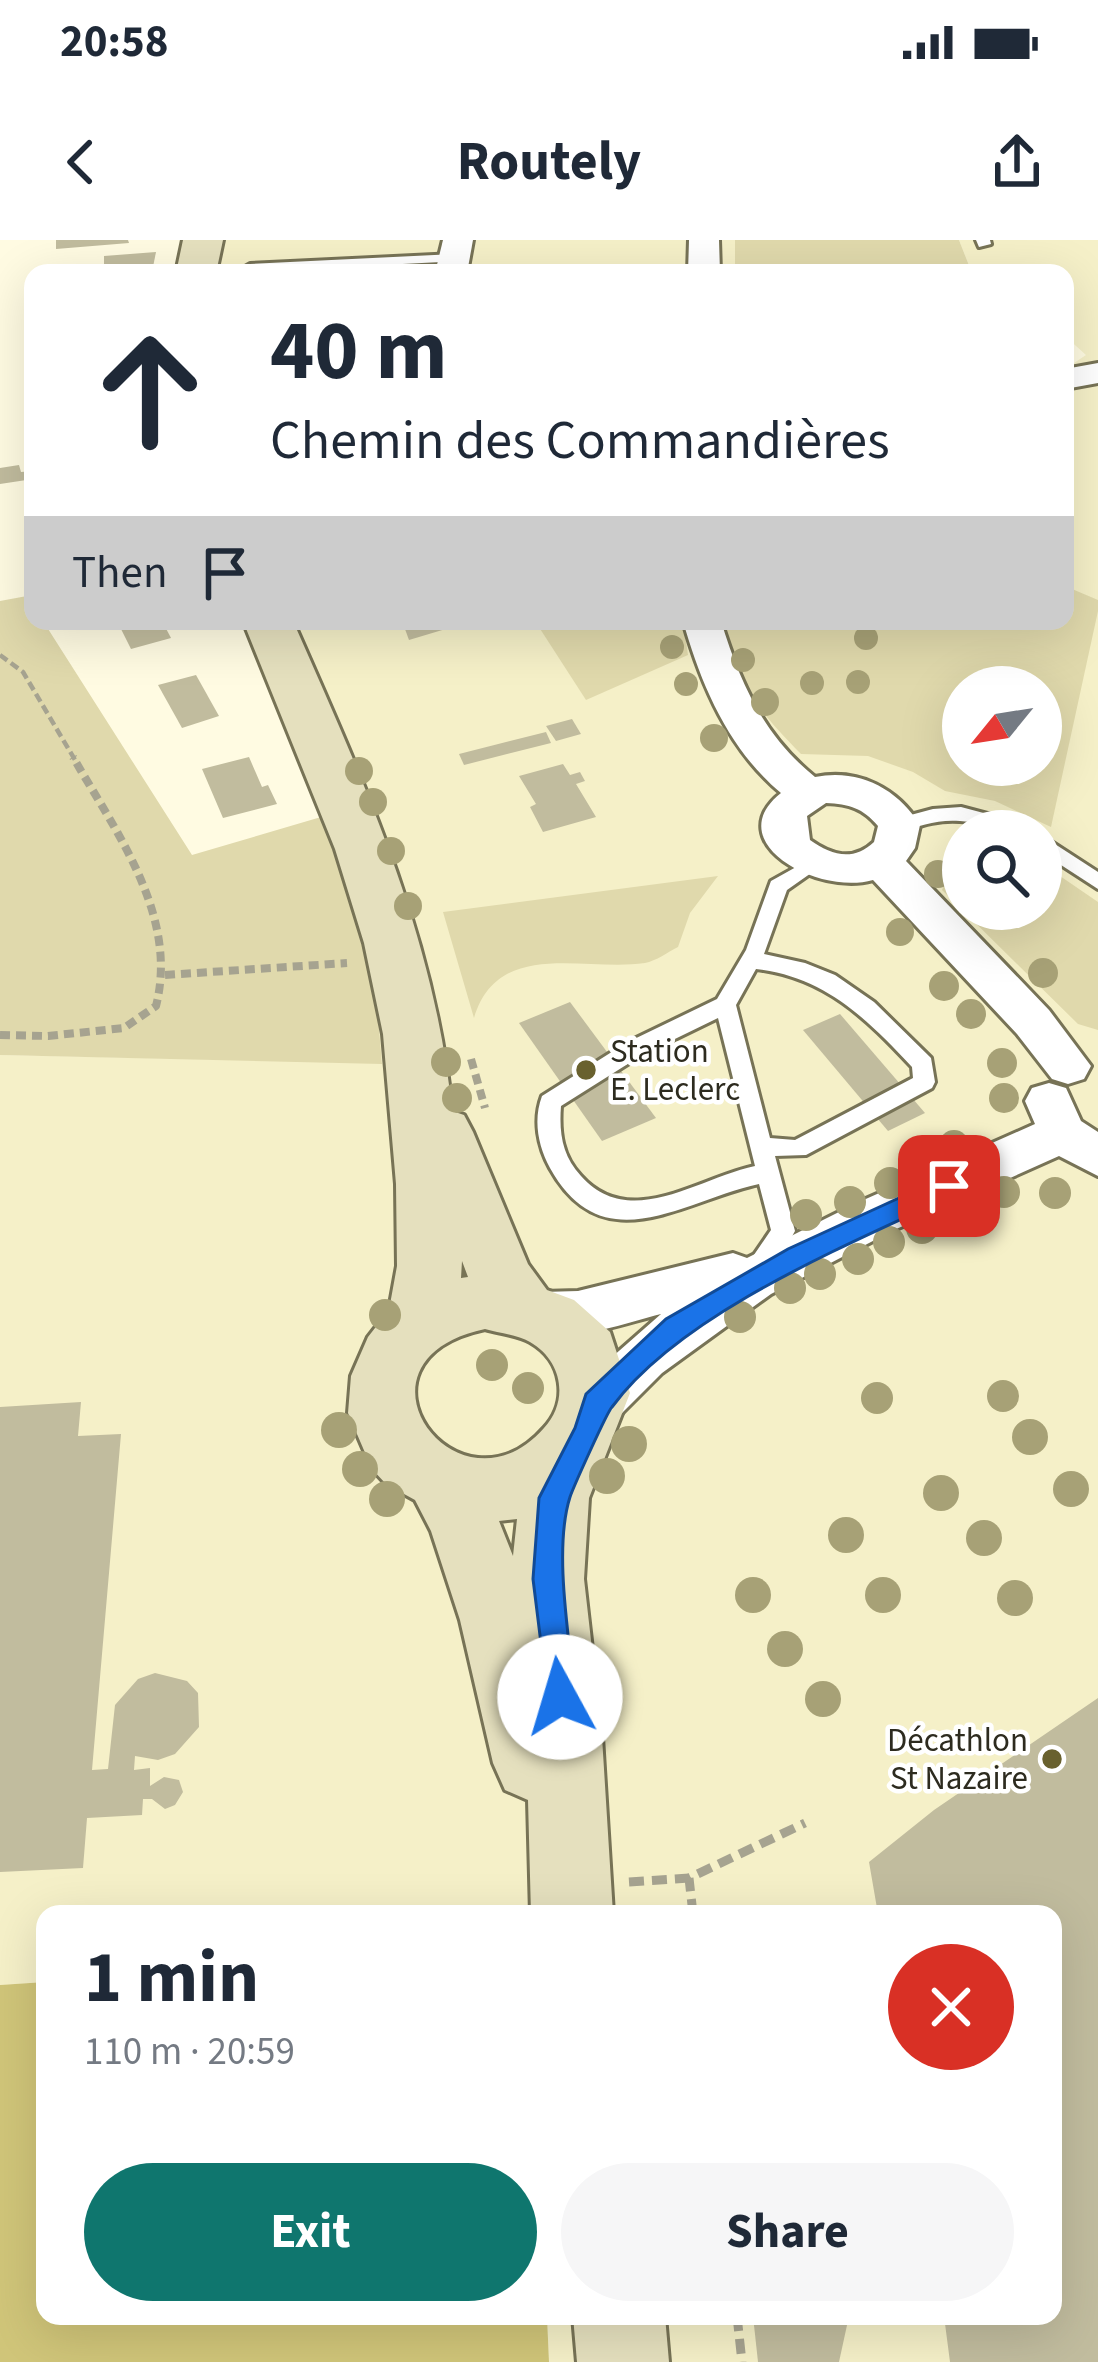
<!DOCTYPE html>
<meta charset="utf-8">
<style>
:root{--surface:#fff;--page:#f6f6f7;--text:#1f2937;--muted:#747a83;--accent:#0f766e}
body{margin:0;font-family:"Source Sans 3",sans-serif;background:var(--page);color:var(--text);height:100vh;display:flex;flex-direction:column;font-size:45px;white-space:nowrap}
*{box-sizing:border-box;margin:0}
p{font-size:39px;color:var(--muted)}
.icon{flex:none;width:66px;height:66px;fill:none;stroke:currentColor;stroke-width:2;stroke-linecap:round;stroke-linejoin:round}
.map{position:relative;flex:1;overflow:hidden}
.sheet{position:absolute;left:36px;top:1665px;width:1026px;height:420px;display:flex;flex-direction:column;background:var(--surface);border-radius:24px;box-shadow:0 12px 48px #0002}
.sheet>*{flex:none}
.top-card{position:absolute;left:24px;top:24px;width:1050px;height:366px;border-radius:24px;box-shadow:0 12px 48px #0002;background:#fff;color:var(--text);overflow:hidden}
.needle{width:78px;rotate:240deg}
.buttons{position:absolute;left:942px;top:426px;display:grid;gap:24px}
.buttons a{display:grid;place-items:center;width:120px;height:120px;border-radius:50%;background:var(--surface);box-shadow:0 12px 48px #0002;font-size:60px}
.pin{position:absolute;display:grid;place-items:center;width:102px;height:102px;color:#fff;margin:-51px;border-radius:24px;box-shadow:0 6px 18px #0006}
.me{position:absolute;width:132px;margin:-66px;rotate:354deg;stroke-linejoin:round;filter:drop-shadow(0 0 9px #0008)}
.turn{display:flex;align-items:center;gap:42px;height:252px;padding:0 48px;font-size:54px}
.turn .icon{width:156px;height:156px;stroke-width:2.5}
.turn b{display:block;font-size:84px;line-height:102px}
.then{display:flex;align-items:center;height:114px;padding:0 48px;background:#0003;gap:24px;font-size:45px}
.round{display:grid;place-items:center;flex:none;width:126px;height:126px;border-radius:63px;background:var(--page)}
.head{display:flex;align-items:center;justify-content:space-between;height:204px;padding:0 48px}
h1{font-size:72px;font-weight:700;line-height:90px}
.action{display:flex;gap:24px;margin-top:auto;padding:24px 48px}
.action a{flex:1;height:138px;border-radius:72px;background:var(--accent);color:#fff;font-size:48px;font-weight:700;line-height:138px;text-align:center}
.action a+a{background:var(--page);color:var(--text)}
.status{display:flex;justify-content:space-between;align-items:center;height:84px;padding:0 60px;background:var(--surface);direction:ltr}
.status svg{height:33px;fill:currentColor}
header{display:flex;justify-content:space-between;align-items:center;height:156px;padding:0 48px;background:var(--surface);font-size:54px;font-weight:700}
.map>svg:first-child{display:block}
.built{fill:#f5f0c8;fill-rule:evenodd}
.green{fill:#e0d9ac;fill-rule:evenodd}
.forest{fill:#d0c579}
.building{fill:#c1bc9e}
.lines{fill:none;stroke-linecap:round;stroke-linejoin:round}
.lane-casing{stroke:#777356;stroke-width:6}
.street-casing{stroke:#777356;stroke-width:6}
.secondary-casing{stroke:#777356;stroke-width:6}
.path-far2{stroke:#a6a390;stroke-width:4.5;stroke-dasharray:9 4.5;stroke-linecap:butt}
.path-far1{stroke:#a6a390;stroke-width:8;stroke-dasharray:10 6;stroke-linecap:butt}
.path{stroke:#a6a390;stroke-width:9;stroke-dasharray:15 8;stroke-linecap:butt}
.lane{fill:#fff;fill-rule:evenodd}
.street{fill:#fff;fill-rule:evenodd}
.secondary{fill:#e5e0be;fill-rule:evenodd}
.tree{fill:#a7a176}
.route{fill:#1a73e8;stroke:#114b97;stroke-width:3}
.poi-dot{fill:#69612e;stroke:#fff;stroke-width:4.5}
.labels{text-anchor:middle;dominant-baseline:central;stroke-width:9;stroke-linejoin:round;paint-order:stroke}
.poi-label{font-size:33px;fill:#2d2b1f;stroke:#fff;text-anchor:start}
</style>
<div class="status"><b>20:58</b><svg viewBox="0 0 49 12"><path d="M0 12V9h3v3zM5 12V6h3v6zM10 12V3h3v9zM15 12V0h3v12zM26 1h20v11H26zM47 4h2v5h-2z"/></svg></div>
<header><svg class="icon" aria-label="back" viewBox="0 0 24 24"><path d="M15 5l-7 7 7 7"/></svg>Routely<svg class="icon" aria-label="share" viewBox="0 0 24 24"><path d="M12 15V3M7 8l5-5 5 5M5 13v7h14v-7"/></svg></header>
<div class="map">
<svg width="1098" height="2122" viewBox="0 0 1098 2122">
<rect width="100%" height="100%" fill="#fffbe2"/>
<g class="built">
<polygon points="191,0 735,0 735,33 184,33"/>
<path d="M959,0H1098V2122H549L547,2076H1053V1674H45V1742L0,1745V815L382,823L338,572L248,381H1065V129L1086,115L1065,96V33H972ZM963,447H1041V525H963ZM963,591H1041V669H963Z"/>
</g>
<g class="green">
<polygon points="735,0 959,0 972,33 735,33"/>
<path d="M1065,346L1098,360V371L1051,587L995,561L945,551L913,532L868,516L801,514C754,466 739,446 719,381H1065ZM963,447H1041V525H963Z"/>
<polygon points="27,356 33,381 43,381 192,615 338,572 376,755 382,824 0,815 0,361"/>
<polygon points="535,381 683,381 688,415 586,460"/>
<polygon points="963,600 963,669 1041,669 1041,623 1098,662 1098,790 1078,784 942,650"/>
<path d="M718,636L690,673L678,707C668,712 656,721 645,723C584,732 498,698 474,778L443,672Z"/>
</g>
<polygon class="forest" points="45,1742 45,2076 547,2076 549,2122 0,2122 0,1745"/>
<g class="building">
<polygon points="56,0 128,0 129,3 56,9"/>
<polygon points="156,12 153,27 104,30 104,16"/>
<polygon points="19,225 21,232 33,231 33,239 0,244 0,228"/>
<polygon points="117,381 162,381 171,398 131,409"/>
<polygon points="402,381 469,381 469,382 409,400"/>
<polygon points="196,435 219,476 182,488 158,445"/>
<polygon points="572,479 581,494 556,501 546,486"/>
<polygon points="546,492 551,503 464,525 459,514"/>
<polygon points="249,517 262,547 268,545 277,564 223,578 202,529"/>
<polygon points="563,524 570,535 580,532 585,541 576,544 596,577 543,592 530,567 536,564 519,536"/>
<polygon points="570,762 656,878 602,901 519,783"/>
<polygon points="840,774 925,873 888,891 803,790"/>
<polygon points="81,1162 78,1196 121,1194 92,1530 108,1529 115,1465 138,1439 155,1433 187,1441 198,1453 199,1487 175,1514 158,1520 135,1516 134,1530 150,1528 150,1546 164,1537 179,1540 183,1552 175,1565 165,1569 152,1559 143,1559 142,1575 87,1578 83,1628 0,1632 0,1167"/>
<polygon points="1098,1458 1098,2122 950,2122 944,2076 1053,2076 1053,1674 878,1674 869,1622 934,1570"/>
<polygon points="753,2076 849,2076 839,2122 758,2122"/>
</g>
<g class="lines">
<defs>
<g id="lane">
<polygon points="976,0 990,0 991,4 979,7"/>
<polygon points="455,14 462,18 460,21 250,32 243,28 250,24"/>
<path d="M961,567L1010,580L1031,591C1003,591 985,583 960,581C938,579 919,586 899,592L889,585L892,580L933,569Z"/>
<polygon points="1041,595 1098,632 1098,649 1041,612"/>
<path d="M814,617L824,624L787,650L764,714L805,723L835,735L874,762L931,818L935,842L932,848L806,915L775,916L795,991C785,1009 771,1041 749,1035L745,1028L771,990L759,944C684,960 603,1024 550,928C538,906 533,880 542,856L626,803L717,759L746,710L771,641ZM756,729C825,737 866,778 912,827L913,838L795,900L770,898L736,765ZM718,778L755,926C698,938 630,991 581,936C562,916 559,893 561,866L642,815Z"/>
</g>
<g id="street">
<polygon points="443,0 473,0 467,33 435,33"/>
<polygon points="689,0 719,0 720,33 688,33"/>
<polygon points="1098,123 1098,143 1065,149 1065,129"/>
<path d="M683,381H721C740,443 764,496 815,537C859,528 898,549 920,585L915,608L906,621L1049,770L1091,826L1084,839L1068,844L1052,839L1017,794L873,640C818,656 719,602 781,553C729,510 701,445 683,381ZM826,563C849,564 863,568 878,586L874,602C853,622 831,615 810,600L807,576Z"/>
<path d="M1049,843L1066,848L1081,881L1098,892V936L1059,916L894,990L771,1054L662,1133L616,1179L597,1186L578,1179L571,1163L578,1147L661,1074C617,1085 569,1105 525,1089L517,1074L525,1059L543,1052L578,1051L733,1013L747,1018L859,962L1035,884L1025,861L1032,848Z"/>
</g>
<g id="secondary">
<polygon points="183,0 223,0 216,33 176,33"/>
<path d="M243,381H293C363,540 435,696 452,871L464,875L473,892L528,1024L547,1050L574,1060L610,1092L630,1153L589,1258L584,1339L602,1497L613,1674H531L528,1560L505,1550L493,1523L460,1380L431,1291L415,1260L386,1244L372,1229L348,1173L351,1136L368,1097L389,1070L397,1026L396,944L383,794L364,703L335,609ZM462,1021L468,1037L461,1038ZM485,1089C499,1093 518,1095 530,1102C563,1121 569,1161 544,1188C459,1285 336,1121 485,1089ZM517,1279L513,1316L499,1281Z"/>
<polygon points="573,2076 665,2076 669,2122 577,2122"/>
</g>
</defs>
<use href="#lane" class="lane-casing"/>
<use href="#street" class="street-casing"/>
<use href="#secondary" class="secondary-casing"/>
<polyline class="path-far2" points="0,415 23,432 75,520"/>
<g class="path-far1">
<polyline points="165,735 347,723"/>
<path d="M0,795L48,796L124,788L156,766C179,676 116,592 73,517"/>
<polyline points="471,819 485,868"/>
</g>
<g class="path">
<polyline points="629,1642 689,1638"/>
<polyline points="693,1674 689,1638 805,1583"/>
<polyline points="737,2076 742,2122"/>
</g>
<use href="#lane" class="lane"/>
<use href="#street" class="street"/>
<use href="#secondary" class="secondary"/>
</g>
<g class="tree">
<circle cx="866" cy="398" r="12"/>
<circle cx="672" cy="407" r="12"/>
<circle cx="743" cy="420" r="12"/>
<circle cx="858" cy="442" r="12"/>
<circle cx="812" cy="443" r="12"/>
<circle cx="686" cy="444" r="12"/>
<circle cx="765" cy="462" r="14"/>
<circle cx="714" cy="498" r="14"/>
<circle cx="359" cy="531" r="14"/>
<circle cx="373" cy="562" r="14"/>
<circle cx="391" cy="611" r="14"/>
<circle cx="938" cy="634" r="14"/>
<circle cx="408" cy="666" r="14"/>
<circle cx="900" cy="692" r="14"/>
<circle cx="1043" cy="733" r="15"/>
<circle cx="944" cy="746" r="15"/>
<circle cx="971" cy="774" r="15"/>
<circle cx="446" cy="822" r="15"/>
<circle cx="1002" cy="823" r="15"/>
<circle cx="457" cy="858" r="15"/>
<circle cx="1004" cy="858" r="15"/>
<circle cx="954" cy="905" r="15"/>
<circle cx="924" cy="926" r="15"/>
<circle cx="890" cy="943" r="16"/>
<circle cx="1004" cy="952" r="16"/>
<circle cx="1055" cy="953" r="16"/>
<circle cx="850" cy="962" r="16"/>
<circle cx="965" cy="971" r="16"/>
<circle cx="806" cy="975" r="16"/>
<circle cx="922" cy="988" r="16"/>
<circle cx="889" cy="1002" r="16"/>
<circle cx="858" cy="1019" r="16"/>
<circle cx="820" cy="1034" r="16"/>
<circle cx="790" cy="1048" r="16"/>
<circle cx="385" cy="1075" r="16"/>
<circle cx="740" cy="1077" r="16"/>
<circle cx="492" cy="1125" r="16"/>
<circle cx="528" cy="1148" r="16"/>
<circle cx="1003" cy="1156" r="16"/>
<circle cx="877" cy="1158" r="16"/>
<circle cx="339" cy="1190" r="18"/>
<circle cx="1030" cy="1197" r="18"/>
<circle cx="629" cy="1204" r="18"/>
<circle cx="360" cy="1229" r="18"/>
<circle cx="607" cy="1236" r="18"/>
<circle cx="1071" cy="1249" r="18"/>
<circle cx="941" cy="1253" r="18"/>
<circle cx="387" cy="1259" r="18"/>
<circle cx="846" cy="1295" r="18"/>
<circle cx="984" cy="1298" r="18"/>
<circle cx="753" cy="1355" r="18"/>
<circle cx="883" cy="1355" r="18"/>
<circle cx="1015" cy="1358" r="18"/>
<circle cx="785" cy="1409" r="18"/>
<circle cx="823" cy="1459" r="18"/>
</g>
<path class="route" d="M949,935L958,938L962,946L958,953C852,1003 682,1072 612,1167C607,1172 573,1248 570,1257C553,1310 570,1402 575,1457L571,1468L560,1472L549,1468L533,1339L539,1258L575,1188L586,1154L666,1079L788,1009Z"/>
<g class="poi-dot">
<circle cx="586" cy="830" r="12"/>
<circle cx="1052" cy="1519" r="12"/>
</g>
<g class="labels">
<g class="poi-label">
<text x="610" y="811">Station<tspan x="610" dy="38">E. Leclerc</tspan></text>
<text x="1028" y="1500" text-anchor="end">Décathlon<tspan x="1028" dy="38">St Nazaire</tspan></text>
</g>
</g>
</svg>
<div class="buttons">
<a><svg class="needle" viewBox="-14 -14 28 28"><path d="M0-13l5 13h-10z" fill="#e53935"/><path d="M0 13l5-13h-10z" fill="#747a83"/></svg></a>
<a><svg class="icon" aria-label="search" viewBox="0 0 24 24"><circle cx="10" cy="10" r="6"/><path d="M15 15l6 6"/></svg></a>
</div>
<div class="pin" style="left:949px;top:946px;background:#d93025"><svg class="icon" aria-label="arrive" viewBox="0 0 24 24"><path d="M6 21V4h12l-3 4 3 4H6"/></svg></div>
<svg class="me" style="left:560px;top:1457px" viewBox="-20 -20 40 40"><circle r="19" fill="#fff"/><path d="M0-13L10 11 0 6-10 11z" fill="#1a73e8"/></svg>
<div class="top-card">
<div class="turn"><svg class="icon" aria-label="ahead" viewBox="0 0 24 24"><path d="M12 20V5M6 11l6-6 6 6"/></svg><div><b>40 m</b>Chemin des Commandières</div></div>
<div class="then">Then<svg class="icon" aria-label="arrive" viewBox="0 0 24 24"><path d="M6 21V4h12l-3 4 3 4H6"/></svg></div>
</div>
<section class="sheet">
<div class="head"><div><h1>1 min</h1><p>110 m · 20:59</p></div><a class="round" style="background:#d93025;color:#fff"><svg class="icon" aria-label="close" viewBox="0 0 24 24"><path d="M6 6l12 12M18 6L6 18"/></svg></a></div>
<div class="action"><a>Exit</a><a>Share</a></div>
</section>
</div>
